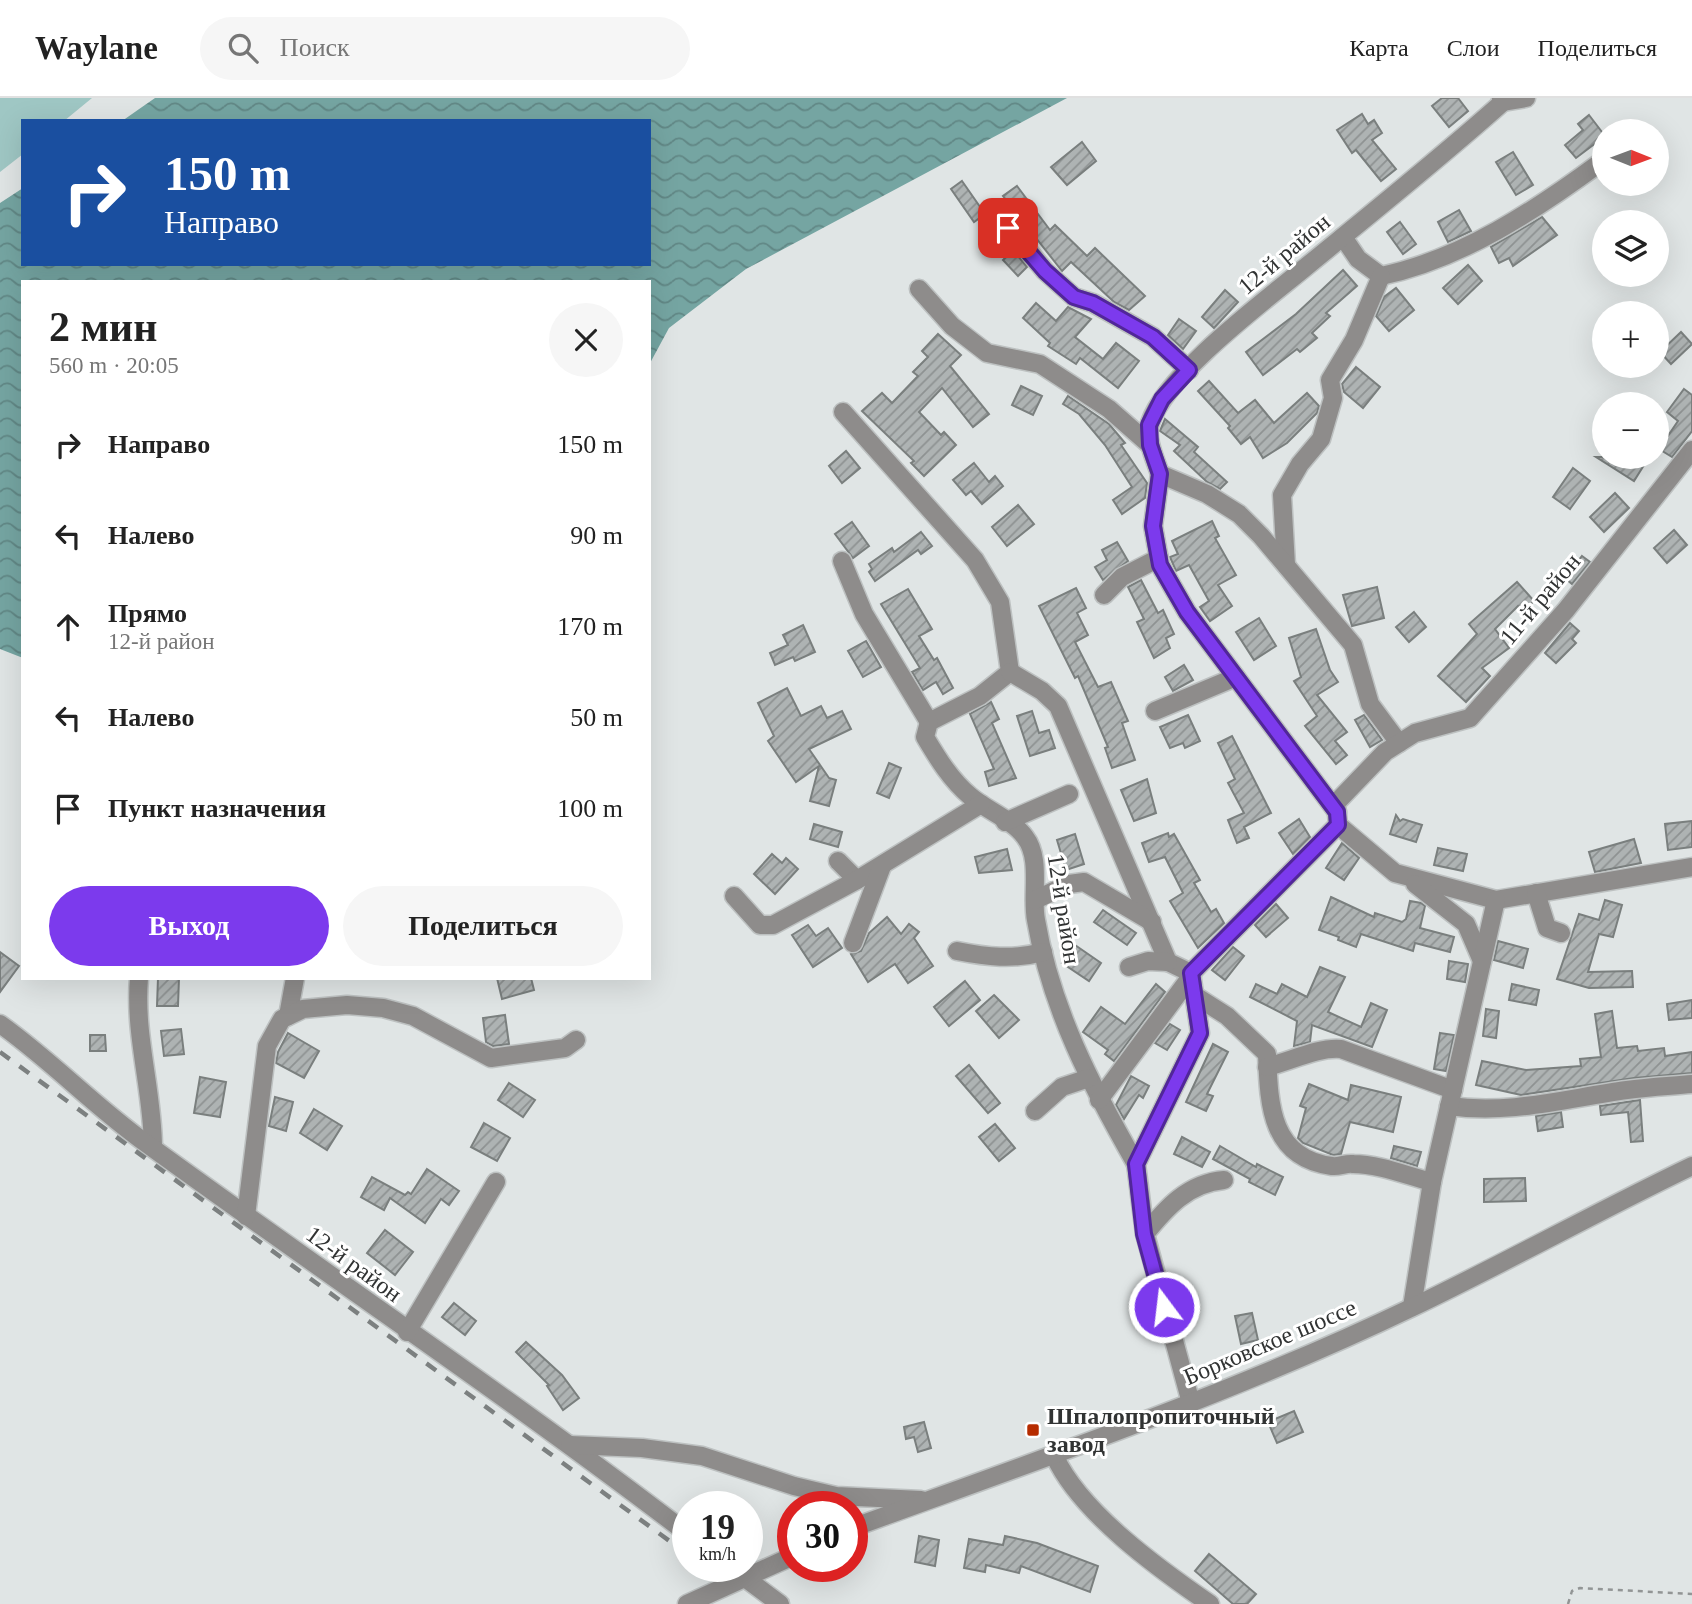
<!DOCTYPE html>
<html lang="ru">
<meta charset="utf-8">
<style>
:root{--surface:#fff;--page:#f6f6f6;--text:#222;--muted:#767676;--line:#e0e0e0;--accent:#7c3aed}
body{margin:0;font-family:"Times New Roman",serif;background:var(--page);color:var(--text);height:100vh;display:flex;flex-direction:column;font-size:26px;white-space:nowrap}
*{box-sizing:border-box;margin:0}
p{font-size:23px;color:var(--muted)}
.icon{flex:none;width:38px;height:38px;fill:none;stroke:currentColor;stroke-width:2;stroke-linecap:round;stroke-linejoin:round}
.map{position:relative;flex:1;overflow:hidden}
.panel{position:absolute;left:21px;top:182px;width:630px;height:700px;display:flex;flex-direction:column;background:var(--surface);border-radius:0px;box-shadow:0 7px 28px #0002}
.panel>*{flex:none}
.guide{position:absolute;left:21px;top:21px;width:630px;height:147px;border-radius:0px;box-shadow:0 7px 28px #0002;background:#1a4fa0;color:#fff;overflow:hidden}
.needle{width:46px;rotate:91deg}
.controls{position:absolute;left:1592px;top:21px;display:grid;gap:14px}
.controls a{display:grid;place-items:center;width:77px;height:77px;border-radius:50%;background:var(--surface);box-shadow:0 7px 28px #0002;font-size:35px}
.speed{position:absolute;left:672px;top:1393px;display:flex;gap:14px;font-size:35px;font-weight:700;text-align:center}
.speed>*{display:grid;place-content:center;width:91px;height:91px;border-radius:50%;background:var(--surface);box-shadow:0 7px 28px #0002;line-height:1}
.speed small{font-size:18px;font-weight:400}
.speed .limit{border:10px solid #d22;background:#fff;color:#111}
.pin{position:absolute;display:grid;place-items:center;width:60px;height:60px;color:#fff;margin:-30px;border-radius:14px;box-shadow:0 4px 10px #0006}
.me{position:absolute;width:77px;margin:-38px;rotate:345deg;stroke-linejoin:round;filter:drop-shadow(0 0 5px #0008)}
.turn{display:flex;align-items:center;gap:24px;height:147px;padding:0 28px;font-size:32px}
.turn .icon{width:91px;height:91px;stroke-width:2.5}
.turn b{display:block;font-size:49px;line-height:60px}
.round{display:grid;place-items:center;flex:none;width:74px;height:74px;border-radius:37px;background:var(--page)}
.headline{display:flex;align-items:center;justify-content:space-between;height:119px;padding:0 28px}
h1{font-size:42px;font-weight:600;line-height:52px}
.button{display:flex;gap:14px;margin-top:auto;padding:14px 28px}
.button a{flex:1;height:80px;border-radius:42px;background:var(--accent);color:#fff;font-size:28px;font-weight:600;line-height:80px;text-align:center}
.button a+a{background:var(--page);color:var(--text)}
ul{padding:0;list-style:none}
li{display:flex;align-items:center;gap:21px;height:91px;padding:0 28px}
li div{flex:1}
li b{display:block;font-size:26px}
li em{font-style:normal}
header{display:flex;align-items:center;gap:42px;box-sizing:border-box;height:98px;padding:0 35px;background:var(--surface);border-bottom:2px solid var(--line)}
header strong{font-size:33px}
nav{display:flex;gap:38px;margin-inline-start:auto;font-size:24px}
.search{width:490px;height:63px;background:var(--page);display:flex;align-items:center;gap:18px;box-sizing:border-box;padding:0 24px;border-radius:38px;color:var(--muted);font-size:26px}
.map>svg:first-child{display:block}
.green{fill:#9fc7c4}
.water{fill:url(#water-waves)}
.building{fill:url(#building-hatch);stroke:#7a7f7e;stroke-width:2}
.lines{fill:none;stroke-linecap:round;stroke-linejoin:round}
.minor-casing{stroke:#bdc1c1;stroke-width:21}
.path{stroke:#929595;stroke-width:2.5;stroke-dasharray:5 5;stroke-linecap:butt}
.minor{stroke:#8e8c8b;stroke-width:18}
.rail{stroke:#7c8080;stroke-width:4.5;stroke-dasharray:12 12;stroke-linecap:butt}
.route-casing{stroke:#51269a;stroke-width:18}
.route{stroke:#7c3aed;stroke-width:12}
.poi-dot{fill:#b62c00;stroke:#fff;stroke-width:2.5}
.labels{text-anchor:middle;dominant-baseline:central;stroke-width:6;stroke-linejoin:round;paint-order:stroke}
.street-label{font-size:24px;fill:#313333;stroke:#fff}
.poi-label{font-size:24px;font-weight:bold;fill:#313333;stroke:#fff;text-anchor:start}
</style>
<header>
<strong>Waylane</strong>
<div class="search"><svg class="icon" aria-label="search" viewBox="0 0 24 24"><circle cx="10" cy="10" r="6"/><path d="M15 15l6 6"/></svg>Поиск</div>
<nav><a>Карта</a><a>Слои</a><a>Поделиться</a></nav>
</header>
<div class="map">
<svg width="1692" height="1506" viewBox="0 0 1692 1506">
<defs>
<pattern id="water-waves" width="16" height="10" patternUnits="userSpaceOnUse" patternTransform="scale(1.75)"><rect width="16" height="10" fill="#75a5a2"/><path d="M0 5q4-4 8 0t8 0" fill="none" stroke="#618785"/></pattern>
<pattern id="building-hatch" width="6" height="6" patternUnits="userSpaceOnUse" patternTransform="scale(1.75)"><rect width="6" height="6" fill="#aeb3b3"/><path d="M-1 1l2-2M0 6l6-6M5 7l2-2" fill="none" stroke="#8e9292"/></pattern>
</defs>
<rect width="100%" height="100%" fill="#e0e5e5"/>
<polygon class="green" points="0,0 92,0 64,23 23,23 23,56 0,74"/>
<polygon class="water" points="155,0 1067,0 746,171 669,230 649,267 649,184 23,184 23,560 0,551 0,105 23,90 23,166 649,166 649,23 122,23"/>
<g class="building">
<polygon points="1442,0 1458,0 1468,13 1449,29 1432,8"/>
<polygon points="1362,16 1368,26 1374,22 1382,35 1372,42 1396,71 1381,83 1356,52 1352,55 1337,32"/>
<polygon points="1589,17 1605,38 1576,60 1565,47 1583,32 1578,26"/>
<polygon points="1082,44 1096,63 1067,87 1051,69"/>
<polygon points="1513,54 1533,87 1516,97 1496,64"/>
<polygon points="962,83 985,116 974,124 951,91"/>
<polygon points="1017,88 1050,132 1055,127 1087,158 1095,150 1145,198 1129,212 1114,204 1071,164 1062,173 1003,98"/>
<polygon points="1459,112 1471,133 1448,144 1438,124"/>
<polygon points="1542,119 1557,137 1513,168 1509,160 1499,165 1491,149"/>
<polygon points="1400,124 1416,146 1403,156 1387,134"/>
<polygon points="1013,152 1027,169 1018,178 1003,162"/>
<polygon points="1468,167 1482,183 1458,206 1443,190"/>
<polygon points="1343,172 1357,188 1326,215 1330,218 1312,235 1317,240 1300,254 1297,251 1263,277 1246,254 1296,216"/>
<polygon points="1396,190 1414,212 1389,233 1376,218 1384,199"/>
<polygon points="1225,192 1238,204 1214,230 1202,219"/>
<polygon points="1036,205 1056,223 1068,209 1091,221 1075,239 1103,261 1116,245 1139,263 1118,290 1080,260 1076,266 1048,248 1050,245 1023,220"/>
<polygon points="1179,221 1196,233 1183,251 1168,237"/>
<polygon points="1681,234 1692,246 1671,266 1660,254"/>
<polygon points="938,236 961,257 950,268 989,316 973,329 942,290 919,314 941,337 944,334 956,347 924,378 911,365 914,363 862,313 882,295 892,305 918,278 913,274 928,259 922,253"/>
<polygon points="1356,269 1380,289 1363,310 1344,294 1342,286"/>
<polygon points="1209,283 1238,315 1255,302 1274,325 1307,295 1319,308 1317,315 1287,345 1263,360 1250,339 1241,346 1228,330 1230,328 1198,293"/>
<polygon points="1021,288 1042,298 1033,317 1012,307"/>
<polygon points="1684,291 1692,297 1692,333 1672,359 1659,351 1678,323 1667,314"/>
<polygon points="1068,298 1109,326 1125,345 1121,347 1147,385 1145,400 1122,416 1113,402 1132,389 1105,347 1079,316 1063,306"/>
<polygon points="1165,321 1198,349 1194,354 1227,384 1220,391 1207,384 1174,353 1180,347 1160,333"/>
<polygon points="846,353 860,370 842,385 829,368"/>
<polygon points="1596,359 1631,359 1644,367 1634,383"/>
<polygon points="974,365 989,384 995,378 1003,388 982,406 971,393 966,397 953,382"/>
<polygon points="1573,370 1590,383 1570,411 1553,399"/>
<polygon points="1615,395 1629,410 1604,434 1590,419"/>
<polygon points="1018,407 1034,426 1007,448 992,429"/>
<polygon points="1212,423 1219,438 1215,440 1236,477 1218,487 1232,508 1210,523 1200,509 1209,503 1189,467 1176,473 1170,459 1178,456 1172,443"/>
<polygon points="852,424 869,448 853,460 835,436"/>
<polygon points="1674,432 1687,447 1667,465 1654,450"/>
<polygon points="921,434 932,448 921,456 918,452 875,483 869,474 872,471 869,466 892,450 894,454"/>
<polygon points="1117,444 1128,463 1103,482 1095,469 1107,462 1102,452"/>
<polygon points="1582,458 1590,464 1572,486 1565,480"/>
<polygon points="1141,482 1158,515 1163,512 1174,536 1166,540 1170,550 1154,560 1137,524 1144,521 1128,489"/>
<polygon points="1517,484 1534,503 1523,514 1518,508 1495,531 1509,550 1482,570 1490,578 1466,604 1438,578 1477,536 1469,526"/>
<polygon points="1377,489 1384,520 1352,528 1343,497"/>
<polygon points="1076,490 1086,510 1077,515 1088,537 1075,544 1098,589 1111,584 1128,623 1122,625 1135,662 1112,670 1105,650 1108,649 1078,578 1075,580 1039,508"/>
<polygon points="908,491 932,531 919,538 934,562 937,560 953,590 943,596 936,584 923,592 912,574 920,570 881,506"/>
<polygon points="1414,514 1426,529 1409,544 1396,529"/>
<polygon points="1259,520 1276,548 1254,562 1236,534"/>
<polygon points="1570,525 1579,533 1572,541 1576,545 1556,565 1545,555"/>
<polygon points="803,527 815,554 795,563 793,559 775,567 770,555 788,547 783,537"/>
<polygon points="1316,531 1330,572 1338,584 1317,597 1347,634 1335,643 1347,657 1336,666 1305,628 1317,618 1294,583 1301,579 1289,540"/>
<polygon points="866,543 881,569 863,579 848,553"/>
<polygon points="1184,567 1193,582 1173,593 1165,579"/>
<polygon points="787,590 801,618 821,608 827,620 842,613 851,631 809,651 829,680 836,682 829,708 810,703 819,668 796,684 768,643 774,638 758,605"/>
<polygon points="991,604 999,621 992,625 1016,680 989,688 985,674 994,671 970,616"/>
<polygon points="1032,613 1039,635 1049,632 1055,650 1030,658 1017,618"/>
<polygon points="1188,617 1200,643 1185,650 1183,645 1170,650 1160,629"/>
<polygon points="1364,617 1382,642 1370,649 1355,622"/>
<polygon points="1232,638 1271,715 1244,729 1249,740 1237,745 1228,722 1244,715 1228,685 1235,681 1218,645"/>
<polygon points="889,665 901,670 889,700 877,695"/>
<polygon points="1147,681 1156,715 1134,723 1121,692"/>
<polygon points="1396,717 1400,723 1403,721 1422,727 1416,744 1390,736"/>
<polygon points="1299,721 1310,739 1293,756 1279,735"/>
<polygon points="1692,723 1692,749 1668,752 1665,726"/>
<polygon points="814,726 842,734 838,749 810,741"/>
<polygon points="1168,735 1169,739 1174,736 1200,782 1194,785 1211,814 1216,811 1224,825 1198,850 1170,803 1183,795 1165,759 1149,764 1142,745"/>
<polygon points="1075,736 1084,766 1066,772 1057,742"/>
<polygon points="1634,741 1641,765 1595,774 1589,754"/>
<polygon points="1342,745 1359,760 1344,782 1326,770"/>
<polygon points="1438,750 1467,756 1463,773 1434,767"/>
<polygon points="1007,751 1012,772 979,775 975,759"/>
<polygon points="772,756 782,765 786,760 798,771 775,796 754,776"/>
<polygon points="1331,799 1374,819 1375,815 1402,824 1406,821 1410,803 1421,805 1425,808 1420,830 1454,839 1450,854 1415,845 1413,853 1361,836 1356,849 1338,842 1339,839 1319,832"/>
<polygon points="1605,802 1622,807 1613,839 1599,836 1588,874 1632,873 1633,889 1589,890 1557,881 1579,816 1599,822"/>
<polygon points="1276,806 1288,820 1266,839 1255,827"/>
<polygon points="1103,812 1136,835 1127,847 1094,824"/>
<polygon points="887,819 901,836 909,826 919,834 914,840 933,868 908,885 895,866 868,884 851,856 861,853 869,835"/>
<polygon points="808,827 816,838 828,830 842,850 813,869 792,837"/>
<polygon points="1498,843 1528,851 1523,870 1494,862"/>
<polygon points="1075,847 1101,865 1089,883 1062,865"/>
<polygon points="1233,849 1244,858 1225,882 1212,872"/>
<polygon points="0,854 19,868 0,894"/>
<polygon points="1449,863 1468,866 1465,884 1447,881"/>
<polygon points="1320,869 1345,879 1328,914 1361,929 1371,905 1387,912 1372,949 1312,927 1310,944 1294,948 1297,923 1250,899 1256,886 1277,896 1282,886 1307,899"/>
<polygon points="158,880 179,880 178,908 157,908"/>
<polygon points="497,880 531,880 534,892 502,901"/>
<polygon points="965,883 980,902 949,928 934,909"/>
<polygon points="1156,886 1165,894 1114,963 1105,956 1108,952 1083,934 1101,909 1125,926"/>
<polygon points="1512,886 1539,892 1536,907 1509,902"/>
<polygon points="994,897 1019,922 999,940 976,913"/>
<polygon points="1692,902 1692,920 1669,922 1667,906"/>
<polygon points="1486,911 1499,913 1496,940 1483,938"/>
<polygon points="1612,913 1617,950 1637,948 1638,953 1664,950 1665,958 1692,954 1692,975 1634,980 1521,997 1476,987 1482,963 1526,972 1581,968 1580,961 1601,959 1595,916"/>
<polygon points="505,917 509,946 493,948 486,944 483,920"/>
<polygon points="1170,926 1180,932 1167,952 1155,945"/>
<polygon points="181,931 184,956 164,958 161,933"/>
<polygon points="288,935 319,953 304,980 276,965 278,954"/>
<polygon points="1440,935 1454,937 1446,973 1434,971"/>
<polygon points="90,937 105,937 106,953 90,953"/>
<polygon points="1213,946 1228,954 1207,996 1213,998 1206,1013 1186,1004"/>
<polygon points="969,967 1000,1005 988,1015 956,978"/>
<polygon points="1131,978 1149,988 1143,1000 1139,997 1124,1021 1116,1007"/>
<polygon points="200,979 226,984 220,1019 194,1015"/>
<polygon points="509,985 535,1002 523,1019 498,1002"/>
<polygon points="1309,986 1348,1002 1351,987 1401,999 1393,1034 1350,1024 1341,1056 1333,1057 1303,1045 1298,1040 1306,1010 1300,1008"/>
<polygon points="275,999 293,1004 286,1033 269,1028"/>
<polygon points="1640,1002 1643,1043 1631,1044 1628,1014 1601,1017 1600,1008"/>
<polygon points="314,1011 342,1028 327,1052 300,1035"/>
<polygon points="1561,1014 1563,1029 1538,1033 1536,1018"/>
<polygon points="484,1025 510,1040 497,1063 471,1049"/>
<polygon points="995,1026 1015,1050 999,1063 979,1039"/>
<polygon points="1182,1039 1210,1054 1202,1069 1174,1056"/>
<polygon points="1220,1048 1256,1069 1257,1066 1283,1079 1275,1097 1249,1084 1250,1081 1213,1061"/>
<polygon points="1394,1048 1421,1054 1417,1068 1391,1060"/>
<polygon points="427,1071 459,1093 449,1107 441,1101 425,1125 390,1100 384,1112 361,1099 372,1079 405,1097 408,1094 411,1096"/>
<polygon points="1525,1080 1526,1103 1484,1104 1484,1081"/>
<polygon points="385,1132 413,1154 395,1177 367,1155"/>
<polygon points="454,1205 476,1223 465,1237 442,1219"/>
<polygon points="1252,1215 1258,1242 1241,1246 1235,1218"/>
<polygon points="526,1244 562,1277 579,1300 563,1312 547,1288 549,1287 516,1254"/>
<polygon points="1294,1313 1303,1334 1277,1345 1268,1324"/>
<polygon points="924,1324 931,1350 918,1354 914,1339 906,1341 904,1329"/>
<polygon points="919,1438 939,1442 935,1468 915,1464"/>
<polygon points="1005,1438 1037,1445 1098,1468 1090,1494 1021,1468 1019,1475 986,1467 985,1474 964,1470 969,1441 1003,1447"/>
<polygon points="1209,1456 1256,1496 1247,1506 1233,1506 1195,1473"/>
</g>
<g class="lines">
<defs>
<g id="minor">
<polyline points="1501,0 1503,4 1526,0"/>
<polyline points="998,116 1045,173 1074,199 1093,205 1153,239 1189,272"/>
<path d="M1343,139L1358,161L1381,178C1462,161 1536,112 1601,64"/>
<polyline points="919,191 952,228 987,255 1040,266 1109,311 1150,347"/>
<path d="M843,314L975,462L1000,504L1010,574L980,598L929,624L925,639C938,661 951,682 970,698C986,712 1013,722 1025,739C1042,761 1031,797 1036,822C1051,911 1092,989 1136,1066"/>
<path d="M1160,376C1155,361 1145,340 1150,325C1166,276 1266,202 1307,168C1373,114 1439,61 1503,4"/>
<polyline points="842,463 864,516 929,624"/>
<polyline points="1286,467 1282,397 1300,366 1321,341 1333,300 1330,282 1354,242 1381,178"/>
<polyline points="1104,497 1122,479 1159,460"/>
<polyline points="1010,574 1042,593 1058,608 1168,864 1191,875"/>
<polyline points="1155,613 1236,579"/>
<polyline points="1337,714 1187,514 1160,467 1153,428 1160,376 1207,396 1239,416 1261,438 1353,547 1370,606 1399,645"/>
<polyline points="1005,724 1069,696"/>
<polyline points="1338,727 1395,775 1496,802 1692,769"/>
<polyline points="838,763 857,782"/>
<polyline points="1415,786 1466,826 1482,863"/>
<polyline points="1536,795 1547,830 1561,835"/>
<polyline points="734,798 760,827 773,827 857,782 981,706"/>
<polyline points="1035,802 1069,786 1084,784 1152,824"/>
<polyline points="853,845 882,768"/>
<path d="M957,853C987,859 1013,862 1043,854"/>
<polyline points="1129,869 1148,863 1168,864"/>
<path d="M139,880C134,938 153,993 153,1050"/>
<path d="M1194,897L1227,918L1267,956C1269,1006 1270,1060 1332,1068C1339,1069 1346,1065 1353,1066C1379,1066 1408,1078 1432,1084"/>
<polyline points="288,918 295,880"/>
<path d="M0,926C52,963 95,1009 147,1046C327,1177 512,1301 688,1436"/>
<path d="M1267,969C1291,963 1318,949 1341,951L1453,992"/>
<polyline points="1099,1002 1192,877"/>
<path d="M1449,1008C1510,1017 1567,1000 1627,992C1648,989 1670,988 1692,986"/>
<polyline points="1035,1013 1062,989 1089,980"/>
<polyline points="246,1118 267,948 282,921 303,911 347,907 383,910 413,918 491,960 565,950 576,942"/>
<path d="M1145,1136C1166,1110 1188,1085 1224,1082"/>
<polyline points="1412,1209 1432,1084 1496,802"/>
<polyline points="407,1234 496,1084"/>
<polyline points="1191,1305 1145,1136 1136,1066 1200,935 1191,875 1338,727 1336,705 1385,654 1415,635 1470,620 1566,512 1692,352"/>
<polyline points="570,1347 642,1350 702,1358 794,1388 836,1398 921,1402"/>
<path d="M1055,1359C1081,1415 1159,1471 1210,1506"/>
<path d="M852,1430C1041,1361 1232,1296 1413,1209C1507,1164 1598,1113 1692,1068"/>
<polyline points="729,1468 780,1506"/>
<polyline points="687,1506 793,1458"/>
</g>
</defs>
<use href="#minor" class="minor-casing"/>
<polyline class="path" points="1568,1506 1572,1493 1580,1490 1692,1496"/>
<use href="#minor" class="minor"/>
<polyline class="rail" points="0,954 686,1455"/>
</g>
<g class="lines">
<defs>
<polyline id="route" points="1008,130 1045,173 1074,199 1093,205 1153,239 1189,272 1162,301 1149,327 1150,347 1160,376 1153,428 1160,467 1187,514 1337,714 1338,727 1191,875 1200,935 1136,1066 1144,1136 1164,1209"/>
</defs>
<use href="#route" class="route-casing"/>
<use href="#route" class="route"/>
</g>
<rect class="poi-dot" x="1026" y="1325" width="14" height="14" rx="3.5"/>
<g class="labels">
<g class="street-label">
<text transform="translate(1284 156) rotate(-40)">12-й район</text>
<text transform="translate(1540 501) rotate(-50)">11-й район</text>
<text transform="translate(1064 811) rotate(81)">12-й район</text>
<text transform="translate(354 1166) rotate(36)">12-й район</text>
<text transform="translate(1270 1244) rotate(-23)">Борковское шоссе</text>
</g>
<g class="poi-label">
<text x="1047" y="1318">Шпалопропиточный<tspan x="1047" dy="28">завод</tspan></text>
</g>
</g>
</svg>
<div class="controls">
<a><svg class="needle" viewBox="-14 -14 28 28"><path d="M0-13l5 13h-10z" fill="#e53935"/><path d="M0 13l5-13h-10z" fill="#767676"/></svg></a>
<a><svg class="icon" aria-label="layers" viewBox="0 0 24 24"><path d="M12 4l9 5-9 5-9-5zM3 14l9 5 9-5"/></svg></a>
<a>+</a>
<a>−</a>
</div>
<div class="speed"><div>19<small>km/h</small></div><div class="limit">30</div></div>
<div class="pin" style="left:1008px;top:130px;background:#d93025"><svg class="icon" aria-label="arrive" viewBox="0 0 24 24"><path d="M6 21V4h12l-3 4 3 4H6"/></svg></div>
<svg class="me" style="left:1164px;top:1209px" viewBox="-20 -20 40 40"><circle r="17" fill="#7c3aed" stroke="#fff" stroke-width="3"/><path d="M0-11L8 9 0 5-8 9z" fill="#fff"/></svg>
<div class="guide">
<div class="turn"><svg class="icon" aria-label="right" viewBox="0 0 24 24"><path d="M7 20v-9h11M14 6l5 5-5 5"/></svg><div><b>150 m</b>Направо</div></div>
</div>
<section class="panel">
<div class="headline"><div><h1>2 мин</h1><p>560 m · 20:05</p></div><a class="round"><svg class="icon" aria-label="close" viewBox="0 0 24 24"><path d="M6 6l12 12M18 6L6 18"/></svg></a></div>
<ul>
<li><svg class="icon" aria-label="right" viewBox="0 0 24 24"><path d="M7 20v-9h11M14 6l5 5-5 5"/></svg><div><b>Направо</b></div><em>150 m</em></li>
<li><svg class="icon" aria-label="left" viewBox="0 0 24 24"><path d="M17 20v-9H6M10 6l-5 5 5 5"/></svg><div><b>Налево</b></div><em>90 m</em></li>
<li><svg class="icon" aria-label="ahead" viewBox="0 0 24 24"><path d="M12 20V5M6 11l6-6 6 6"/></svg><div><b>Прямо</b><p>12-й район</p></div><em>170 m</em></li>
<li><svg class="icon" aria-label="left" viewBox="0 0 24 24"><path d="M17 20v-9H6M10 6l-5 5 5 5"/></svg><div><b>Налево</b></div><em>50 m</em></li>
<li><svg class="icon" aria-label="arrive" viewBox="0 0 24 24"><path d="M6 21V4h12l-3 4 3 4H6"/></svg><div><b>Пункт назначения</b></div><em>100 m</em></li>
</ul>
<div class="button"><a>Выход</a><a>Поделиться</a></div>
</section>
</div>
